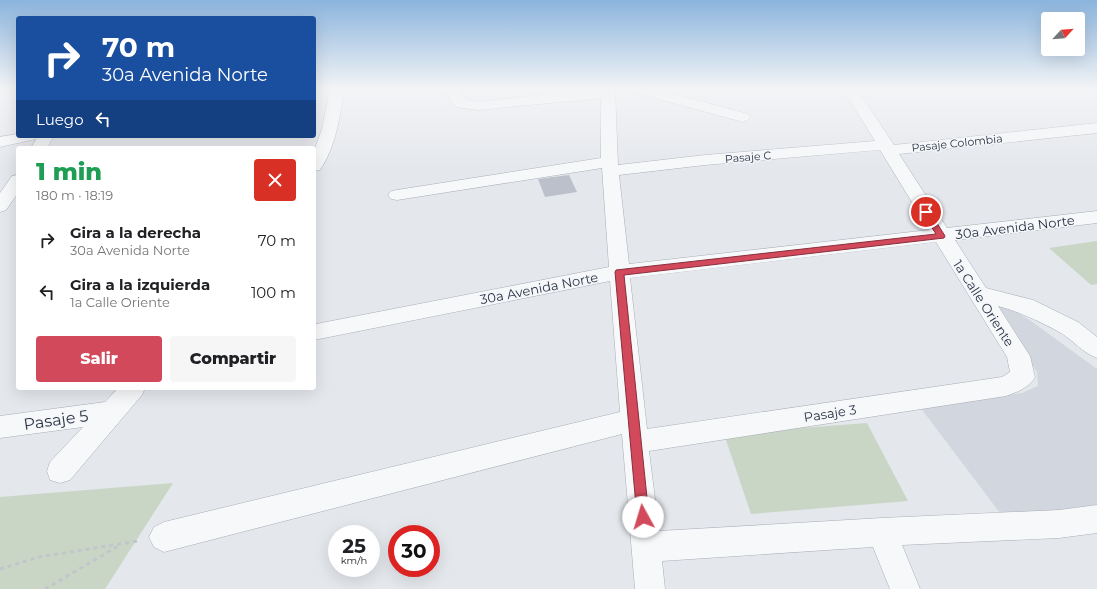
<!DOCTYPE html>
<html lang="es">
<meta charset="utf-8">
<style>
:root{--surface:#fff;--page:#f6f6f6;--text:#202124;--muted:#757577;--accent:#d1495b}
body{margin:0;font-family:Montserrat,sans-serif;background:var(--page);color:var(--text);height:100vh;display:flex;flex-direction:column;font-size:15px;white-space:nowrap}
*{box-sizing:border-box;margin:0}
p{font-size:13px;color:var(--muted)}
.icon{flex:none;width:22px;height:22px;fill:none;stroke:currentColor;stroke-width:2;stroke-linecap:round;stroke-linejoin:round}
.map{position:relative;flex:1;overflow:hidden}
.sheet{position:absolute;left:16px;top:146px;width:300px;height:244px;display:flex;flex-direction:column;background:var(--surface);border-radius:4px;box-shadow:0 4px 16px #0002}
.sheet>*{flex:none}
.top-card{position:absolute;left:16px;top:16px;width:300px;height:122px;border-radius:4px;box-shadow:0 4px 16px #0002;background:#1a4fa0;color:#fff;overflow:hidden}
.needle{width:26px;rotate:64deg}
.fabs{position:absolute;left:1041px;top:12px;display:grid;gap:8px}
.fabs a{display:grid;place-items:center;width:44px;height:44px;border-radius:4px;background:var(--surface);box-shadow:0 4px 16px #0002;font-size:20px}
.speed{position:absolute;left:328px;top:525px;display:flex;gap:8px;font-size:20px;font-weight:700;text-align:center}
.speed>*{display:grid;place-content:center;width:52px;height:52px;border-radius:50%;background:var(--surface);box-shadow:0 4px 16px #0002;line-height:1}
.speed small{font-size:10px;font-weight:400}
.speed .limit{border:6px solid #d22;background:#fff;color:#111}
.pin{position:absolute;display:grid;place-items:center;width:34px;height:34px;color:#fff;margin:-17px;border:2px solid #fff;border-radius:50%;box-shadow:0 1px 4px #0007}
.me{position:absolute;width:44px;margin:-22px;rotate:354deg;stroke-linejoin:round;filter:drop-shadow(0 0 3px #0008)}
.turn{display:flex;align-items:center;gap:14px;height:84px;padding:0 20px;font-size:18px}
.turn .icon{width:52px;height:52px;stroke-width:2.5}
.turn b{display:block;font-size:28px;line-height:34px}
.then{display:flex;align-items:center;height:38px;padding:0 20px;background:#0003;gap:8px;font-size:15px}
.round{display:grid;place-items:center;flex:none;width:42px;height:42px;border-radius:4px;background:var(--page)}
.head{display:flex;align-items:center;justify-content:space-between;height:68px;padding:0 20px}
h1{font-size:24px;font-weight:800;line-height:30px;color:#1e9e55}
.primary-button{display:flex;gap:8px;margin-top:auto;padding:8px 20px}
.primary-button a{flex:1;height:46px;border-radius:4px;background:var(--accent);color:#fff;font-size:16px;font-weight:800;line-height:46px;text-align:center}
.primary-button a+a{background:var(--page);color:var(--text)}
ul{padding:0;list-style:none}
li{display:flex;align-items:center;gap:12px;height:52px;padding:0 20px}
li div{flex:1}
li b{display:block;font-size:15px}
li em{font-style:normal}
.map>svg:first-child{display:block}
.built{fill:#d2d6de}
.green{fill:#c9d6c5}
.building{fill:#bbc0ca}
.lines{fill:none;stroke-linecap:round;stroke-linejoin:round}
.street-casing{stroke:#a9aeb7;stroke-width:1}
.path{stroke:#c2c5cb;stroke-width:3;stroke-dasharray:4 4;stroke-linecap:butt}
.street{fill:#f7f8fa;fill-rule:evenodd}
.route{fill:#d1495b;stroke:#882f3b}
.labels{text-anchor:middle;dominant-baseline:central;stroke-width:3;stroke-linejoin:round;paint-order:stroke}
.far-street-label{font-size:11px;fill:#2b3445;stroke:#f4f6f9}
.street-label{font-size:13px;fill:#2b3445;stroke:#f4f6f9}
.near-street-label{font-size:16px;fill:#2b3445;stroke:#f4f6f9}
</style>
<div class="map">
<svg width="1097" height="589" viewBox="0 0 1097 589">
<rect width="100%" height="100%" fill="#e4e7ec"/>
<polygon class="built" points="991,302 1012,309 1031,321 1097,369 1097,505 1003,517 920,407 1022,393 1038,386 1037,372"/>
<g class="green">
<polygon points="1097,241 1097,284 1091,285 1049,248"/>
<polygon points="867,423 908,501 751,514 724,434"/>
<polygon points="173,483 105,589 0,589 0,497"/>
</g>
<polygon class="building" points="569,175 577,192 545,197 538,179"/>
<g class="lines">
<defs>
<g id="street">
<path d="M330,89H344C340,117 336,146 320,170L314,171V151L322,129Z"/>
<path d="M446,89H460L461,94L466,100L478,102L601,89H615L618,165L705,155L875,141L843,89H857L894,145L1097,123V133L899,154L947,228L1097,211V223L955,240L986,288L1033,300L1078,322L1097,337V358C1083,353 1074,341 1061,333C1041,322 1020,312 998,306L1030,356L1035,377C1029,388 1017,392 1006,396L649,451L659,531L882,518L1059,510L1097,505V533L1059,538L902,545L920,589H890L873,547L662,561L665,589H635L622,434L164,552L154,547L149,537L154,527L164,522L620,412L610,281L314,340V324H316L609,267L602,168L397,200L391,199L388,195L391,191L397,190L601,158V98L478,110L456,107L447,95ZM880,150L929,230L629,264L619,175L705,165ZM936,242L1007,357L1010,372L1002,377L647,429L630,278Z"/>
<polygon points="631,89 654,89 748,114 751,117 748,120 743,122 633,92"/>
<polygon points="18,134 18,136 38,136 36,139 0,147 0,137"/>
<polygon points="38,136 54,136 47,148 31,148"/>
<polygon points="18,175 18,193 6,210 0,212 0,193 12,176"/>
<polygon points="118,388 145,388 142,395 70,480 60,483 50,480 47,471 50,462 83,427 0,438 0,416 105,402"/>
</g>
</defs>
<use href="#street" class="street-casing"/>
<g class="path">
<polyline points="0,569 39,557 138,541"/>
<polyline points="45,589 120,545"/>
</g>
<use href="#street" class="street"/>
</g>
<linearGradient id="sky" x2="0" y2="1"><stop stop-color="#8bb4dd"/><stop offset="0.52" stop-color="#f3f4f6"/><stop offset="1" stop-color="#f3f4f6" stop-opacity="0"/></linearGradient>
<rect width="1097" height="171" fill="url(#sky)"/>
<polygon class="route" points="926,209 930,212 945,236 944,238 624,275 649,517 647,521 643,523 639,521 637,517 615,272 616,270 936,234 922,212"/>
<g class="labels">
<g class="far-street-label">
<text transform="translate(957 143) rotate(-6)">Pasaje Colombia</text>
<text transform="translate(748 157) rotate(-5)">Pasaje C</text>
</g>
<g class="street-label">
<text transform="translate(1015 227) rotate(-7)">30a Avenida Norte</text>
<text transform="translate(539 288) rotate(-11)">30a Avenida Norte</text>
<text transform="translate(984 303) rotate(57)">1a Calle Oriente</text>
<text transform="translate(830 413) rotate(-9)">Pasaje 3</text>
</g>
<g class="near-street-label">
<text transform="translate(56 420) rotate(-8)">Pasaje 5</text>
</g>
</g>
</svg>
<div class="fabs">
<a><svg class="needle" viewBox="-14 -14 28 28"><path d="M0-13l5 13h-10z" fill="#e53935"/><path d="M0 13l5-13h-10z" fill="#757577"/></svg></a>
</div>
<div class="speed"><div>25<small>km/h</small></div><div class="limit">30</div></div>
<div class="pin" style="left:926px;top:212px;background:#d93025"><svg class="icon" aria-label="arrive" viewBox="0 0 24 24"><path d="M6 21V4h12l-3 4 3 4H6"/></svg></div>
<svg class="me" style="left:643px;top:517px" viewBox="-20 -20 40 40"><circle r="19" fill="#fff"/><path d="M0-13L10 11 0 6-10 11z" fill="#d1495b"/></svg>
<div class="top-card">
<div class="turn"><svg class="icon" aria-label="right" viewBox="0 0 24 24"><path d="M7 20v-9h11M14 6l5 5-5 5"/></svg><div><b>70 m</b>30a Avenida Norte</div></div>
<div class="then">Luego<svg class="icon" aria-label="left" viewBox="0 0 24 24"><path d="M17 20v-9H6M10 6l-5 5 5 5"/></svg></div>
</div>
<section class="sheet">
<div class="head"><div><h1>1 min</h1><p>180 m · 18:19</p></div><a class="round" style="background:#d93025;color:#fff"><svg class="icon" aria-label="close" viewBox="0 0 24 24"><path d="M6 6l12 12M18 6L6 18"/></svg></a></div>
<ul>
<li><svg class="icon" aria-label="right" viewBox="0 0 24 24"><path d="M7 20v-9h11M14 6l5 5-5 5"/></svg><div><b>Gira a la derecha</b><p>30a Avenida Norte</p></div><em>70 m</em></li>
<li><svg class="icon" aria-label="left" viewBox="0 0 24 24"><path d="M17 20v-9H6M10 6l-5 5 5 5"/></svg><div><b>Gira a la izquierda</b><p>1a Calle Oriente</p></div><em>100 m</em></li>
</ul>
<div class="primary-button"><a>Salir</a><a>Compartir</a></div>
</section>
</div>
